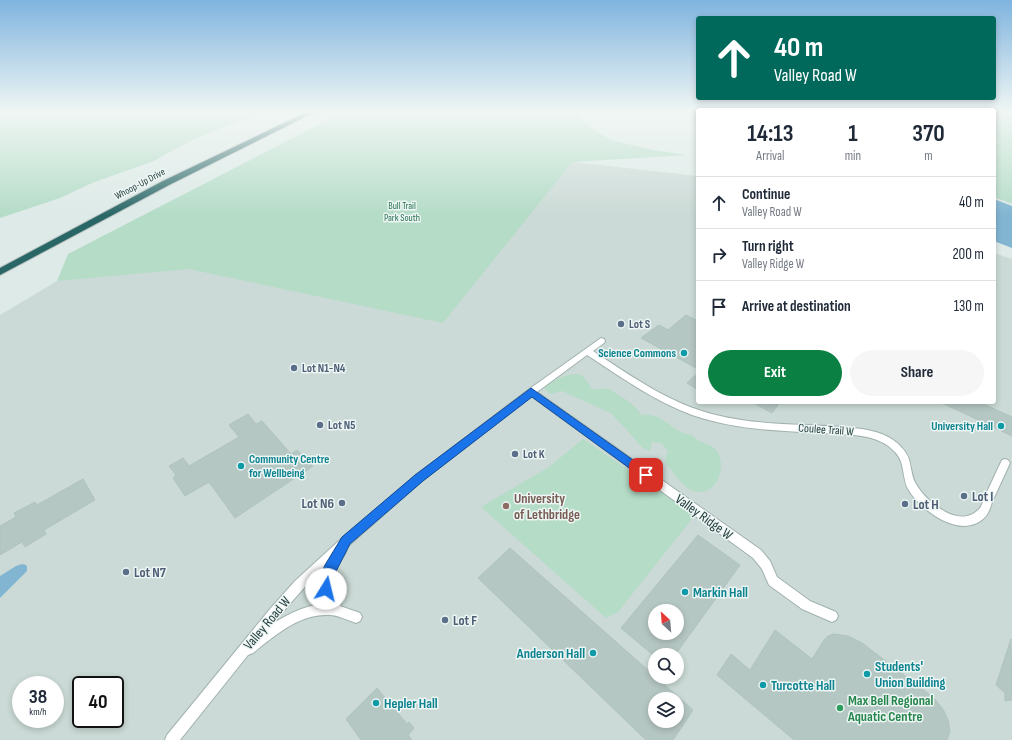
<!DOCTYPE html>
<style>
:root{--surface:#fff;--page:#f6f6f7;--text:#1f2937;--muted:#747a83;--line:#e0e1e3;--accent:#0b8043}
body{margin:0;font-family:"Sofia Sans Condensed",sans-serif;background:var(--page);color:var(--text);height:100vh;display:flex;flex-direction:column;font-size:15px;white-space:nowrap}
*{box-sizing:border-box;margin:0}
p{font-size:13px;color:var(--muted)}
.icon{flex:none;width:22px;height:22px;fill:none;stroke:currentColor;stroke-width:2;stroke-linecap:round;stroke-linejoin:round}
.map{position:relative;flex:1;overflow:hidden}
.drawer{position:absolute;left:696px;top:108px;width:300px;height:296px;display:flex;flex-direction:column;background:var(--surface);border-radius:4px;box-shadow:0 2px 6px #0003}
.drawer>*{flex:none}
.top-card{position:absolute;left:696px;top:16px;width:300px;height:84px;border-radius:4px;box-shadow:0 2px 6px #0003;background:#00695c;color:#fff;overflow:hidden}
.needle{width:26px;rotate:334deg}
.fabs{position:absolute;left:648px;top:604px;display:grid;gap:8px}
.fabs a{display:grid;place-items:center;width:36px;height:36px;border-radius:50%;background:var(--surface);box-shadow:0 2px 6px #0003;font-size:20px}
.speed{position:absolute;left:12px;top:676px;display:flex;gap:8px;font-size:20px;font-weight:700;text-align:center}
.speed>*{display:grid;place-content:center;width:52px;height:52px;border-radius:50%;background:var(--surface);box-shadow:0 2px 6px #0003;line-height:1}
.speed small{font-size:10px;font-weight:400}
.speed .limit{border:2px solid #111;border-radius:6px;background:#fff;color:#111}
.pin{position:absolute;display:grid;place-items:center;width:34px;height:34px;color:#fff;margin:-17px;border-radius:8px;box-shadow:0 2px 6px #0006}
.me{position:absolute;width:44px;margin:-22px;rotate:9deg;stroke-linejoin:round;filter:drop-shadow(0 0 3px #0008)}
.turn{display:flex;align-items:center;gap:14px;height:84px;padding:0 12px;font-size:18px}
.turn .icon{width:52px;height:52px;stroke-width:2.5}
.turn b{display:block;font-size:28px;line-height:34px}
.eta{display:flex;justify-content:space-evenly;align-items:center;height:68px;text-align:center}
.eta b{font-size:24px;font-weight:700;line-height:28px}
.primary-button{display:flex;gap:8px;margin-top:auto;padding:8px 12px}
.primary-button a{flex:1;height:46px;border-radius:24px;background:var(--accent);color:#fff;font-size:16px;font-weight:700;line-height:46px;text-align:center}
.primary-button a+a{background:var(--page);color:var(--text)}
ul{padding:0;list-style:none}
li{display:flex;align-items:center;gap:12px;height:52px;padding:0 12px;border-top:1px solid var(--line)}
li div{flex:1}
li b{display:block;font-size:15px}
li em{font-style:normal}
.map>svg:first-child{display:block}
.built{fill:#cbdad6;fill-rule:evenodd}
.green{fill:#b4dcc7}
.water{fill:#82b5d2}
.building{fill:#b5c7c3;stroke:#afc3bf;fill-rule:evenodd}
.lines{fill:none;stroke-linecap:round;stroke-linejoin:round}
.minor-casing{stroke:#a0b1af;stroke-width:2}
.highway-casing{stroke:#bcc4c3;stroke-width:2}
.minor{fill:#fff;fill-rule:evenodd}
.highway{fill:#296767;fill-rule:evenodd}
.route{fill:#1a73e8;stroke:#114b97}
.service-dot{fill:#5c6f8a;stroke:#edf6f4;stroke-width:1.5}
.culture-dot{fill:#0f9aa8;stroke:#edf6f4;stroke-width:1.5}
.education-dot{fill:#8d6e63;stroke:#edf6f4;stroke-width:1.5}
.leisure-dot{fill:#2e9e5b;stroke:#edf6f4;stroke-width:1.5}
.labels{text-anchor:middle;dominant-baseline:central;stroke-width:3;stroke-linejoin:round;paint-order:stroke}
.far-street-label{font-size:10px;fill:#1e3938;stroke:#edf6f4}
.far-park-label{font-size:10px;fill:#277253;stroke:#edf6f4}
.service-label{font-size:12px;font-weight:bold;fill:#4e5e75;stroke:#edf6f4;text-anchor:start}
.culture-label{font-size:12px;font-weight:bold;fill:#0d838f;stroke:#edf6f4;text-anchor:end}
.street-label{font-size:12px;fill:#1e3938;stroke:#edf6f4}
.near-service-label{font-size:14px;font-weight:bold;fill:#4e5e75;stroke:#edf6f4;text-anchor:start}
.near-education-label{font-size:14px;font-weight:bold;fill:#785e54;stroke:#edf6f4;text-anchor:start}
.near-street-label{font-size:14px;fill:#1e3938;stroke:#edf6f4}
.near-culture-label{font-size:14px;font-weight:bold;fill:#0d838f;stroke:#edf6f4;text-anchor:start}
.near-leisure-label{font-size:14px;font-weight:bold;fill:#27864d;stroke:#edf6f4;text-anchor:start}
</style>
<div class="map">
<svg width="1012" height="740" viewBox="0 0 1012 740">
<rect width="100%" height="100%" fill="#ddeae7"/>
<path class="built" d="M572,162L698,176V402H994V253L1012,259V740H0V315L57,281ZM655,611H677V633H655ZM655,655H677V677H655ZM21,685H55V719H21ZM81,685H115V719H81ZM655,699H677V721H655Z"/>
<g class="green">
<polygon points="0,111 264,111 203,135 175,149 154,161 92,183 60,198 0,218"/>
<polygon points="345,111 574,111 588,126 611,140 653,150 687,155 572,162 443,323 189,269 57,281 68,254"/>
<polygon points="994,111 1012,111 1012,204 994,197 994,121 1006,120 994,116"/>
<path d="M577,374L583,376L592,389C598,391 603,387 610,389C613,390 615,393 618,395C628,400 635,406 642,415C664,412 670,432 692,435C700,444 709,443 715,449C729,463 717,499 693,491C685,489 671,470 665,462L668,451L661,443L652,442L650,451L643,448L611,413L562,391L550,394L544,388C555,379 563,375 577,374Z"/>
<polygon points="583,439 695,515 618,612 606,618 481,507 549,467"/>
</g>
<g class="water">
<polygon points="994,199 1012,206 1012,248 994,241"/>
<polygon points="22,564 26,565 27,567 27,571 0,598 0,576 16,566"/>
</g>
<g class="building">
<polygon points="686,315 698,321 698,369 641,338 659,325 668,330"/>
<polygon points="698,373 698,390 687,383"/>
<polygon points="752,402 780,402 772,413"/>
<polygon points="940,402 979,402 1012,417 1012,436"/>
<polygon points="248,414 256,424 262,421 291,454 297,450 313,466 235,518 209,482 185,496 173,478 176,475 169,466 183,458 189,466 239,437 229,425"/>
<polygon points="83,479 95,500 44,530 46,534 25,547 22,542 0,555 0,526 16,517 14,513 35,502 37,505"/>
<path d="M698,535L740,565L675,655H653L621,628ZM655,611H677V633H655Z"/>
<path d="M510,548L693,710L673,740H646L478,578ZM655,699H677V721H655Z"/>
<polygon points="775,630 812,659 824,640 828,636 834,634 848,636 862,643 934,698 944,711 948,720 950,731 947,740 794,740 717,675 731,654 750,670"/>
<polygon points="1011,639 1012,700 1005,701 1005,693 996,685"/>
<polygon points="377,688 407,724 409,722 414,728 408,735 412,740 361,740 346,719"/>
</g>
<g class="lines">
<defs>
<path id="minor" d="M601,338L604,339L605,341L604,343L593,351C631,376 670,404 716,415C764,427 813,423 862,429C876,431 892,436 902,448C913,459 909,472 916,484C926,502 959,529 978,510C982,507 983,501 985,496C991,484 996,472 1002,460L1005,459L1008,460L1010,463C1004,476 998,489 992,502C991,506 989,512 986,516C963,542 921,511 908,489C902,477 905,462 895,452C884,440 870,437 854,435C800,431 744,433 692,415C654,401 621,377 587,355L537,392L761,550L770,561L777,577L810,601L836,612L838,616L836,620L832,622L802,609L769,585L762,569L753,558L531,396L422,481L347,547L346,552C342,559 329,579 331,586C333,592 338,597 341,603L340,606L360,613L362,617L360,621L356,623C347,620 338,615 329,615C300,613 274,636 253,653L248,655L180,740H165L167,735L270,609L295,581L342,538L416,475L528,390ZM327,565C317,584 317,585 329,603C308,604 290,613 272,624L303,589Z"/>
<polygon id="highway" points="309,111 317,111 169,185 0,275 0,268 163,181"/>
</defs>
<use href="#minor" class="minor-casing"/>
<use href="#highway" class="highway-casing"/>
<use href="#minor" class="minor"/>
<use href="#highway" class="highway"/>
</g>
<linearGradient id="sky" x2="0" y2="1"><stop stop-color="#7fb4df"/><stop offset="0.52" stop-color="#f0f6f4"/><stop offset="1" stop-color="#f0f6f4" stop-opacity="0"/></linearGradient>
<rect width="1012" height="215" fill="url(#sky)"/>
<polygon class="route" points="531,388 650,472 652,475 650,478 646,479 643,478 532,397 423,481 350,544 331,581 332,589 331,593 326,595 322,593 318,581 325,565 342,537 415,475"/>
<g class="service-dot">
<circle cx="621" cy="324" r="4"/>
<circle cx="294" cy="368" r="4"/>
<circle cx="320" cy="425" r="4"/>
<circle cx="515" cy="454" r="4"/>
<circle cx="964" cy="496" r="4"/>
<circle cx="342" cy="503" r="4"/>
<circle cx="905" cy="504" r="4"/>
<circle cx="126" cy="572" r="4"/>
<circle cx="445" cy="620" r="4"/>
</g>
<g class="culture-dot">
<circle cx="684" cy="353" r="4"/>
<circle cx="1001" cy="426" r="4"/>
<circle cx="241" cy="466" r="4"/>
<circle cx="685" cy="592" r="4"/>
<circle cx="593" cy="653" r="4"/>
<circle cx="867" cy="674" r="4"/>
<circle cx="763" cy="685" r="4"/>
<circle cx="376" cy="703" r="4"/>
</g>
<circle class="education-dot" cx="506" cy="506" r="4"/>
<circle class="leisure-dot" cx="840" cy="708" r="4"/>
<g class="labels">
<g class="far-street-label">
<text transform="translate(140 184) rotate(-28)">Whoop-Up Drive</text>
</g>
<g class="far-park-label">
<text x="402" y="206">Bull Trail<tspan x="402" dy="12">Park South</tspan></text>
</g>
<g class="service-label">
<text x="629" y="324">Lot S</text>
<text x="302" y="368">Lot N1-N4</text>
<text x="328" y="425">Lot N5</text>
<text x="523" y="454">Lot K</text>
</g>
<g class="culture-label">
<text x="676" y="353">Science Commons</text>
<text x="993" y="426">University Hall</text>
<text x="249" y="459" text-anchor="start">Community Centre<tspan x="249" dy="14">for Wellbeing</tspan></text>
</g>
<g class="street-label">
<text transform="translate(826 430) rotate(4)">Coulee Trail W</text>
</g>
<g class="near-service-label">
<text x="972" y="496">Lot I</text>
<text x="334" y="503" text-anchor="end">Lot N6</text>
<text x="913" y="504">Lot H</text>
<text x="134" y="572">Lot N7</text>
<text x="453" y="620">Lot F</text>
</g>
<g class="near-education-label">
<text x="514" y="498">University<tspan x="514" dy="16">of Lethbridge</tspan></text>
</g>
<g class="near-street-label">
<text transform="translate(704 517) rotate(36)">Valley Ridge W</text>
<text transform="translate(267 623) rotate(-50)">Valley Road W</text>
</g>
<g class="near-culture-label">
<text x="693" y="592">Markin Hall</text>
<text x="585" y="653" text-anchor="end">Anderson Hall</text>
<text x="875" y="666">Students'<tspan x="875" dy="16">Union Building</tspan></text>
<text x="771" y="685">Turcotte Hall</text>
<text x="384" y="703">Hepler Hall</text>
</g>
<g class="near-leisure-label">
<text x="848" y="700">Max Bell Regional<tspan x="848" dy="16">Aquatic Centre</tspan></text>
</g>
</g>
</svg>
<div class="fabs">
<a><svg class="needle" viewBox="-14 -14 28 28"><path d="M0-13l5 13h-10z" fill="#e53935"/><path d="M0 13l5-13h-10z" fill="#747a83"/></svg></a>
<a><svg class="icon" aria-label="search" viewBox="0 0 24 24"><circle cx="10" cy="10" r="6"/><path d="M15 15l6 6"/></svg></a>
<a><svg class="icon" aria-label="layers" viewBox="0 0 24 24"><path d="M12 4l9 5-9 5-9-5zM3 14l9 5 9-5"/></svg></a>
</div>
<div class="speed"><div>38<small>km/h</small></div><div class="limit">40</div></div>
<div class="pin" style="left:646px;top:475px;background:#d93025"><svg class="icon" aria-label="arrive" viewBox="0 0 24 24"><path d="M6 21V4h12l-3 4 3 4H6"/></svg></div>
<svg class="me" style="left:326px;top:589px" viewBox="-20 -20 40 40"><circle r="19" fill="#fff"/><path d="M0-13L10 11 0 6-10 11z" fill="#1a73e8"/></svg>
<div class="top-card">
<div class="turn"><svg class="icon" aria-label="ahead" viewBox="0 0 24 24"><path d="M12 20V5M6 11l6-6 6 6"/></svg><div><b>40 m</b>Valley Road W</div></div>
</div>
<section class="drawer">
<div class="eta">
<div><b>14:13</b><p>Arrival</p></div>
<div><b>1</b><p>min</p></div>
<div><b>370</b><p>m</p></div>
</div>
<ul>
<li><svg class="icon" aria-label="ahead" viewBox="0 0 24 24"><path d="M12 20V5M6 11l6-6 6 6"/></svg><div><b>Continue</b><p>Valley Road W</p></div><em>40 m</em></li>
<li><svg class="icon" aria-label="right" viewBox="0 0 24 24"><path d="M7 20v-9h11M14 6l5 5-5 5"/></svg><div><b>Turn right</b><p>Valley Ridge W</p></div><em>200 m</em></li>
<li><svg class="icon" aria-label="arrive" viewBox="0 0 24 24"><path d="M6 21V4h12l-3 4 3 4H6"/></svg><div><b>Arrive at destination</b></div><em>130 m</em></li>
</ul>
<div class="primary-button"><a>Exit</a><a>Share</a></div>
</section>
</div>
